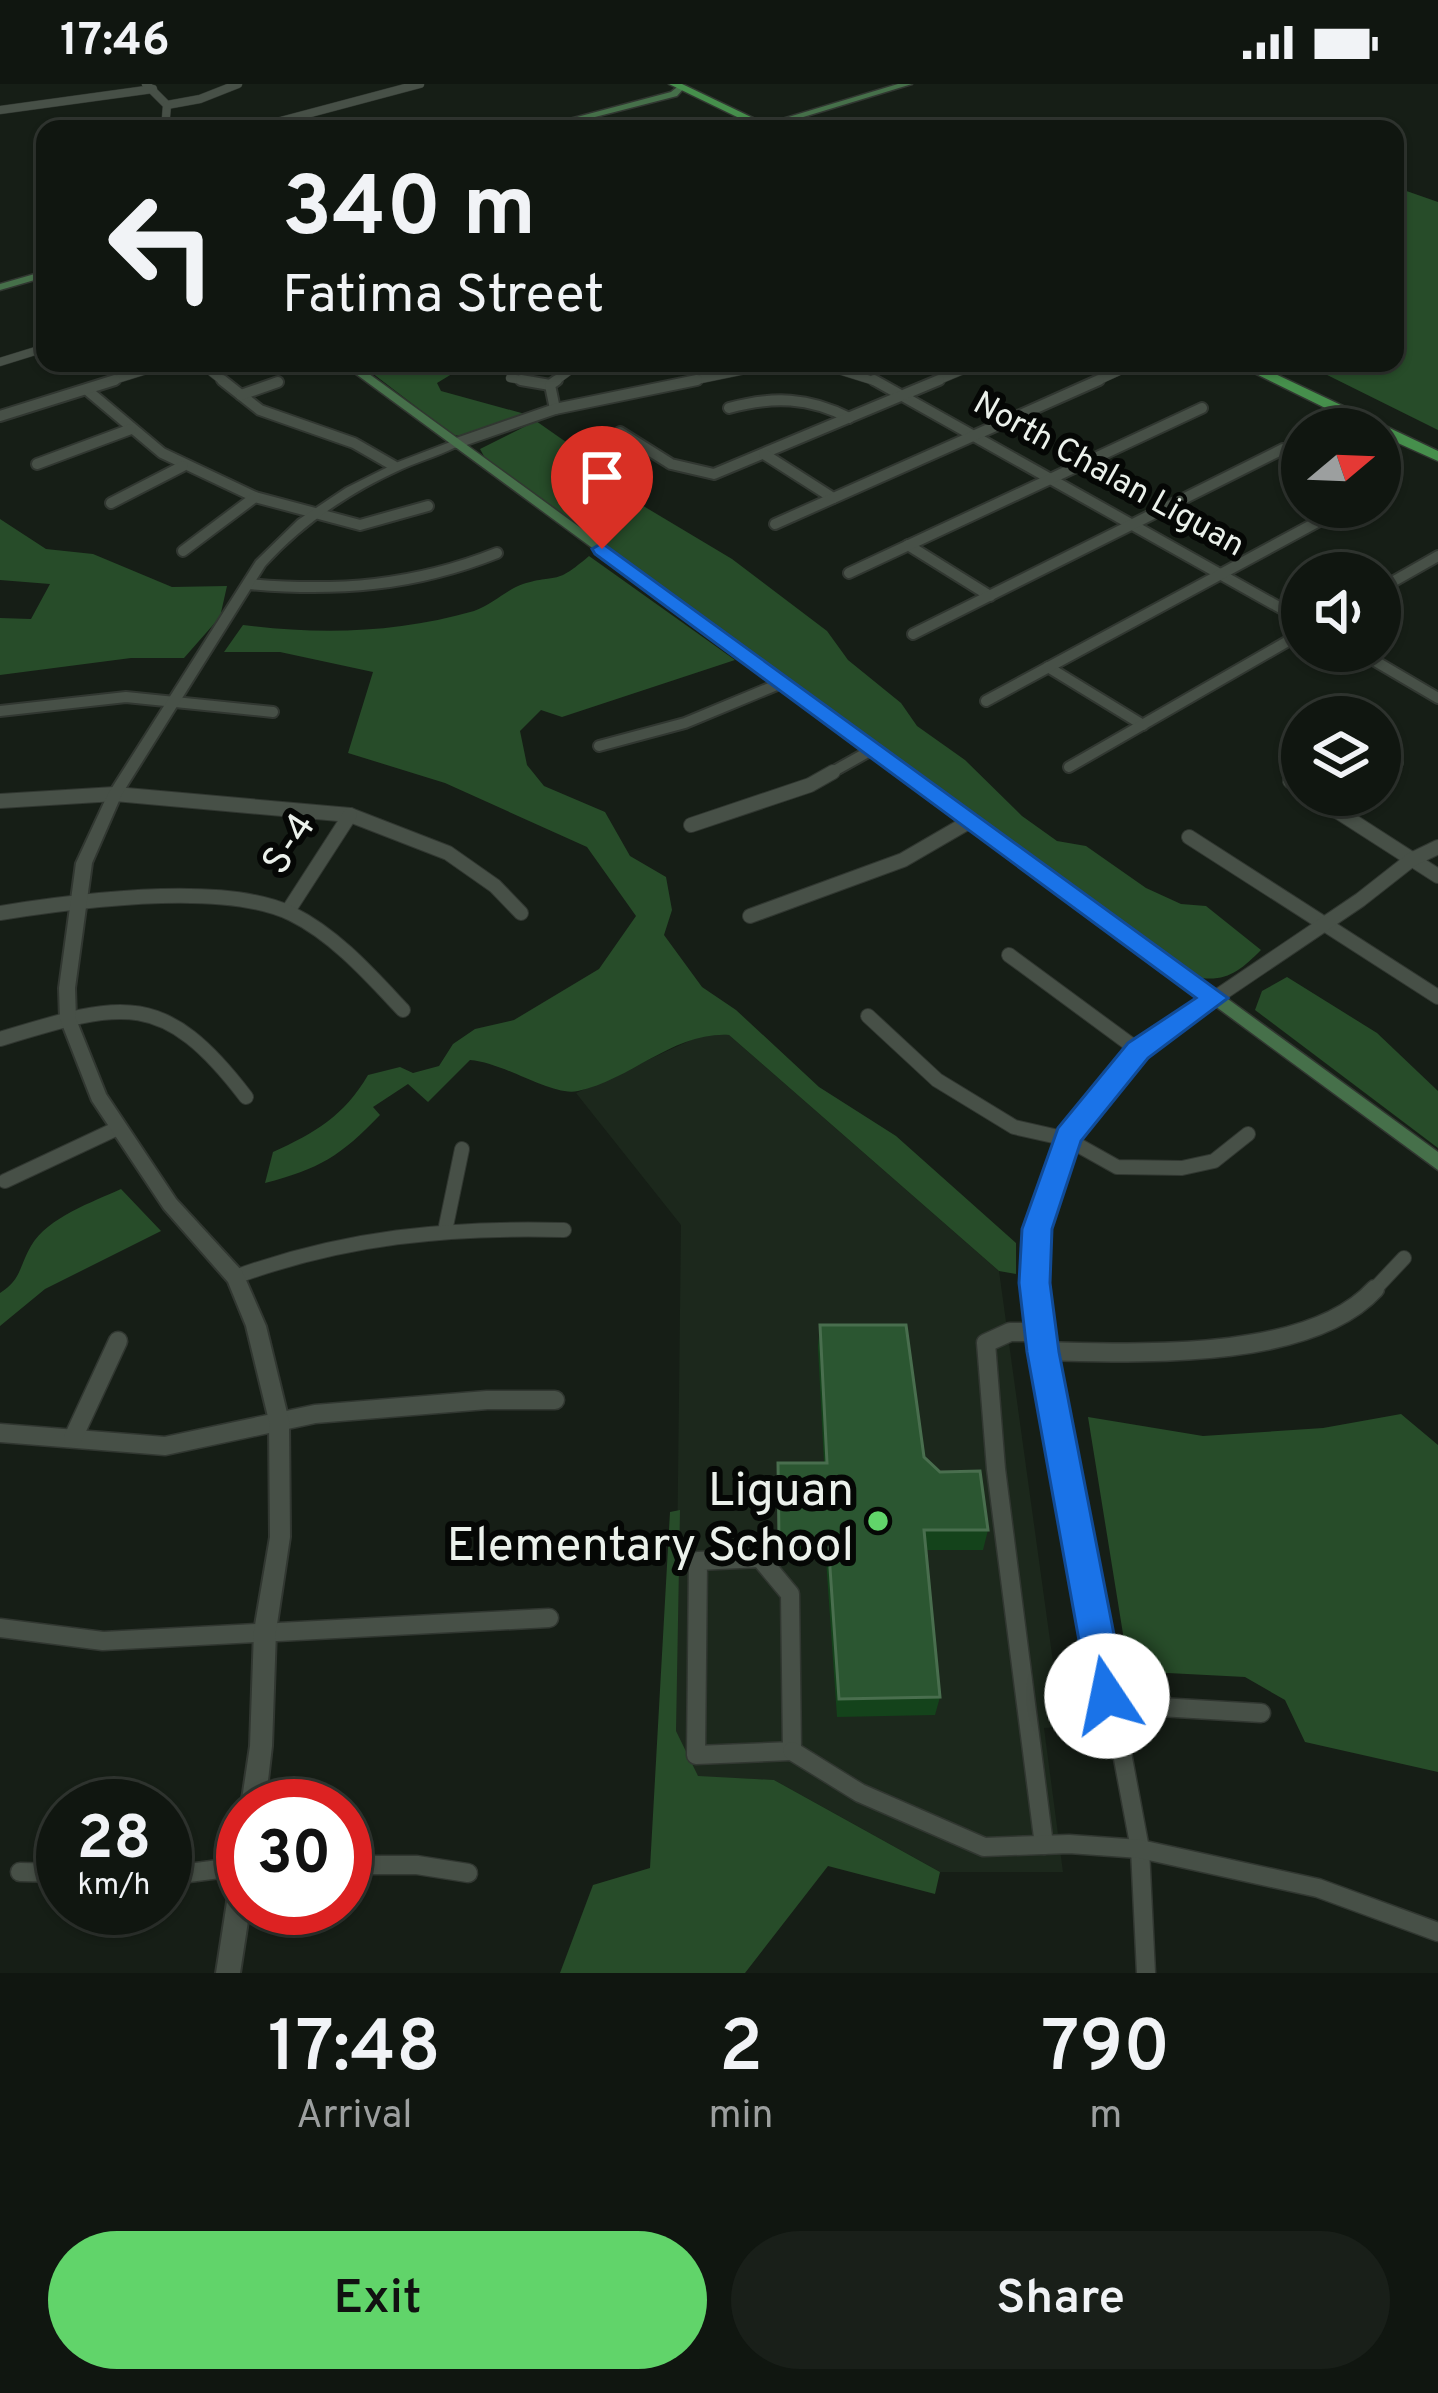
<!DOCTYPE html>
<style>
:root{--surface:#101610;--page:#191f19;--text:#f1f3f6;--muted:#9c9f9f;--line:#303530;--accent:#61d46a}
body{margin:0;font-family:Overpass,sans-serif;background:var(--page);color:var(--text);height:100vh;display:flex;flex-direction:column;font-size:45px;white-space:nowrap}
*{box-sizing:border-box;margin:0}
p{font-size:39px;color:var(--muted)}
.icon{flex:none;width:66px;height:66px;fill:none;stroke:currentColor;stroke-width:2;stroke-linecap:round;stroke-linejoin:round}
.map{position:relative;height:1889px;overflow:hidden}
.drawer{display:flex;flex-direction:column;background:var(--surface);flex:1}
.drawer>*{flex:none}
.banner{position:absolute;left:36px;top:36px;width:1368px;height:252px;border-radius:24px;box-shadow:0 3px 9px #0004,0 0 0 3px var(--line);background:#101610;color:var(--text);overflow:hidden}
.needle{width:78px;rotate:71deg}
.tools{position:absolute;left:1281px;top:324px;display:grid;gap:24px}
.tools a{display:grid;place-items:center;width:120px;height:120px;border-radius:50%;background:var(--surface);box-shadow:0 3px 9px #0004,0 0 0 3px var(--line);font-size:60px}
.speed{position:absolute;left:36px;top:1695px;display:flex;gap:24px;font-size:60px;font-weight:700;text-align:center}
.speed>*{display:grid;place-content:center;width:156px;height:156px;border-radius:50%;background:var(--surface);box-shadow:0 3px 9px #0004,0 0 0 3px var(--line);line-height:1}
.speed small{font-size:30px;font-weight:400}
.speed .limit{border:18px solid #d22;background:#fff;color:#111}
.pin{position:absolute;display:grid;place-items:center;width:102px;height:102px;color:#fff;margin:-123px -51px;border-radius:50% 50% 50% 0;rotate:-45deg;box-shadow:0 0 12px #0007}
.pin .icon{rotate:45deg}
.me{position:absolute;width:132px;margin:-66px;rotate:349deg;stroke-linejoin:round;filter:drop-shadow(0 0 9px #0008)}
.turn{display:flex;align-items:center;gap:42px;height:252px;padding:0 48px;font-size:54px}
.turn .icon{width:156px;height:156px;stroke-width:2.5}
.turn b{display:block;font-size:84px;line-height:102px}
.eta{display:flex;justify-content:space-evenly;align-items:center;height:204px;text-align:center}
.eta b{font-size:72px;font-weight:600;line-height:84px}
.button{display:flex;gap:24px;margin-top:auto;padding:24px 48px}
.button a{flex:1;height:138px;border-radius:72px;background:var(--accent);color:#111;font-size:48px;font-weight:600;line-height:138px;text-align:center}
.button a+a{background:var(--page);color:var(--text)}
.status{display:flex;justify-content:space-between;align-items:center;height:84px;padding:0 60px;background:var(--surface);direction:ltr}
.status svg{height:33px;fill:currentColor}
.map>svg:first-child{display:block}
.built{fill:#1c281c}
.green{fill:#274c29}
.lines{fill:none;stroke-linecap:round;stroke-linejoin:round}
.minor-far3-casing{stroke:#313731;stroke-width:9}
.minor-far2-casing{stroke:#313731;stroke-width:14}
.minor-far1-casing{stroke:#313731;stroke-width:16}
.minor-casing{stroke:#313731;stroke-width:21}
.tertiary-casing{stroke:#313731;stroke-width:4}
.secondary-casing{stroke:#313731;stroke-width:3}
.primary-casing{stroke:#313731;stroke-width:3}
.minor-far3{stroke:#475047;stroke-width:8}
.minor-far2{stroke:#475047;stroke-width:10}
.minor-far1{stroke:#475047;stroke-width:14}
.minor{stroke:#475047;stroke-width:18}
.tertiary{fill:#475047;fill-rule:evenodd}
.secondary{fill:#46704a;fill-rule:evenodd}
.primary{fill:#468f4c;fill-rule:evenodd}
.wall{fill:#14431b}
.building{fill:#2b5631;stroke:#496e4e;stroke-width:3}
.route{fill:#1a73e8;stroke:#114b97;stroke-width:3}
.poi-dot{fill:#61d46a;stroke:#050705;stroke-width:4.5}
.labels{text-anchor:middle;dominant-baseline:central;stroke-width:12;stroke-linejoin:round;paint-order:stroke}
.far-street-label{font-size:33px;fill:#ebf1eb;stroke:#050705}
.street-label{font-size:39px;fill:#ebf1eb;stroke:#050705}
.near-poi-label{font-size:48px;fill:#ebf1eb;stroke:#050705;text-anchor:end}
</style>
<div class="status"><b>17:46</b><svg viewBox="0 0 49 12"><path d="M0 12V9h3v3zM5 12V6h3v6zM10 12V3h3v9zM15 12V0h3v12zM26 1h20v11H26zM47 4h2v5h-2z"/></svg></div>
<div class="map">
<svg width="1438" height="1889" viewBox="0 0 1438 1889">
<rect width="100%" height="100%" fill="#161e16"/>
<polygon class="built" points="704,950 729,951 999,1187 1062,1643 1044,1644 1063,1788 940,1788 774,1696 698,1693 675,1647 681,1141 576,1009"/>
<g class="green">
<polygon points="1395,103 1438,118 1438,346 1303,279 1395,279"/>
<polygon points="359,279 470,279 437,299 441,307 525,330 467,353 453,351"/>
<path d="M536,337L616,393L640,420L732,475L827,547L848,576L901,619L917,642L965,676L1022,732L1057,757L1086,762L1146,804L1181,820L1206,822L1261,866C1240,887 1226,899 1195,893L485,374L480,365Z"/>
<polygon points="0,435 46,465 93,470 172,503 227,502 220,533 184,574 131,574 0,591 0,534 31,535 50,500 0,496"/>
<path d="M589,472L735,576L562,633L541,626L520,647L527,681L544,702L605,728L630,772L666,793L672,826L664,851L702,903L736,926L819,1003L896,1052L1016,1159V1190L999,1187L729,951C673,948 631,996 578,1007C552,1013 506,979 470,976L428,1018L408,1000L373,1023L380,1031C341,1072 319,1085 265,1099L273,1068C315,1049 344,1032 368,991L400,983L413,989L439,982L453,960L475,945L514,936L599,885L636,832L587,763L445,699L348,669L373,588L280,568H224L243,541C321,551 397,549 474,527C492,521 506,506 523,500C560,489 554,502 589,472Z"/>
<polygon points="1287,893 1377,949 1438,1007 1438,1064 1255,926 1262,907"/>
<path d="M121,1105L161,1147L45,1205L0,1242V1209C21,1196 19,1183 31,1162C48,1133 93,1118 121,1105Z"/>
<polygon points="1401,1330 1438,1361 1438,1688 1305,1658 1285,1616 1245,1593 1129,1587 1088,1333 1203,1352 1323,1344"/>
<polygon points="680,1426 676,1647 698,1692 774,1696 940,1788 935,1810 828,1782 745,1889 560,1889 593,1801 650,1784 670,1428"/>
</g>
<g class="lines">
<defs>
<g id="minor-far3">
<polyline points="146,0 167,21 165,45"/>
<polyline points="167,21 200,15 238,0"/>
<polyline points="0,26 153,5"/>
<polyline points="251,45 420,0"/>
<polyline points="0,278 45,264"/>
<polyline points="200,279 225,299"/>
<polyline points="816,279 880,299"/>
<polyline points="510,294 538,299"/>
<polyline points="105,299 169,279"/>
<polyline points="553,299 572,285 601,279"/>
<polyline points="682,299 779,279"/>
<polyline points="932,299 980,279"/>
<polyline points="1093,299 1124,285"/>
</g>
<g id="minor-far2">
<polyline points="222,296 260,326 354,359 394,382"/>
<polyline points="521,296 550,301"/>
<polyline points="874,296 1302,536"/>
<polyline points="87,306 162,369 255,413 360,441 428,422"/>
<polyline points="241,311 278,298"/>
<path d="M729,324C773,312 809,313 849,334"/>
<polyline points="555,325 550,301 557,296"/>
<polyline points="0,332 115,296"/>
<polyline points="620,348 671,380 714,390 939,296"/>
<polyline points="457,359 555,325 697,296"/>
<polyline points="764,370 833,414"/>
<polyline points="37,380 131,345"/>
<polyline points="111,419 183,382"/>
<polyline points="775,440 1099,296"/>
<polyline points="908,461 990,512"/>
<polyline points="183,467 255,413"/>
<polyline points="849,489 1202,324"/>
<path d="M248,500C337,508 414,502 497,469"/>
<polyline points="1380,505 1438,472"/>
<polyline points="913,550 1283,365"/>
<polyline points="1358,567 1438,614"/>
<polyline points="1048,583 1143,641"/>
<polyline points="986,617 1345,423"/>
<polyline points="0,627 126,613 273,628"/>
<polyline points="1380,653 1390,661 1397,679 1388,691"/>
<polyline points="599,662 685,639 784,598"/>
<polyline points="1069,683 1302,549"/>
<polyline points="827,691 875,664"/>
</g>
<g id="minor-far1">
<polyline points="1290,697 1302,705"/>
<polyline points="1380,701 1390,688"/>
<polyline points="1312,711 1438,792"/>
<polyline points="0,717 115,710 350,731 448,769 495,802 521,829"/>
<polyline points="1341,729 1368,711"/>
<polyline points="691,741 810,701 833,688"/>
<polyline points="1189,753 1438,913"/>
<polyline points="288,827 350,731"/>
<path d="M0,829C75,817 224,797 292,830C335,851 371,892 403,926"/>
<polyline points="750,832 903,776 972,736"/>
<polyline points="1009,871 1138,966"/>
<polyline points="868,932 937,996 1014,1043 1067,1055 1117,1083 1182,1084 1214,1077 1248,1050"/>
<path d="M0,955C122,918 163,904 246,1013"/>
<polyline points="5,1097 118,1044"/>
<polyline points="446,1142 462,1065"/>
<path d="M235,1193C344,1153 448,1143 564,1146"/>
<polyline points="1035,1208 1037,1145 1068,1052 1138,966 1360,816 1411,776 1438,763"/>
<polyline points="1372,1208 1404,1174"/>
</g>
<g id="minor">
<polyline points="1035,1205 1140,1765 1146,1889"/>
<polyline points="1041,1248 1010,1248 986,1259 996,1385 1044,1761"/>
<path d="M1043,1267C1136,1269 1308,1278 1375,1205"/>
<polyline points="0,1349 165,1362 315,1330 487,1316 555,1316"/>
<polyline points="73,1354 118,1257"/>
<polygon points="760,1474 790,1510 792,1667 696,1671 698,1477"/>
<polyline points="0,1544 103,1557 549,1534"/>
<polyline points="1109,1620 1261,1629"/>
<polyline points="792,1667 860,1709 984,1763 1069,1760 1140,1765 1318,1804 1438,1848"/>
<polyline points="345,1781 417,1781 468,1789"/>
<polyline points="20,1788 63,1789"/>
<polyline points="165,1792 243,1782"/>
</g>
<g id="tertiary">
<path d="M453,357L463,359C445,370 422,376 402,385C349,409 304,439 265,482L122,710L92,779L75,904L76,935L106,1010L176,1115L242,1187L266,1242L289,1337L290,1453L276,1547L272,1662L265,1722H243V1726L241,1722L250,1662L254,1547L270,1453L269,1337L246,1242L228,1198L164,1125L92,1017L60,935L59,904L76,779L108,710L256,477L298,436L346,404L398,378Z"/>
<polygon points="243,1780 243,1824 250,1824 240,1889 216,1889 231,1792 235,1784"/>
</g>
<g id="secondary">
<polygon points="681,0 685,3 677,12 548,45 532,45 671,8"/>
<polygon points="898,0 912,0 767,44 759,42"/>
<polygon points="45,187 45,193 0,206 0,200"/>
<polygon points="341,279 354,279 1438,1068 1438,1086"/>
</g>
<g id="primary">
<polygon points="669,0 682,0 776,45 762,45"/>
<polygon points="1234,279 1252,279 1438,367 1438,377 1380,351 1380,345 1368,345"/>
</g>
</defs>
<use href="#minor-far3" class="minor-far3-casing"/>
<use href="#minor-far2" class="minor-far2-casing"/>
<use href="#minor-far1" class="minor-far1-casing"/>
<use href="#minor" class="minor-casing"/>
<use href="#tertiary" class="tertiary-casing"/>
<use href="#secondary" class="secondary-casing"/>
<use href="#primary" class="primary-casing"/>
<use href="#minor-far3" class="minor-far3"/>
<use href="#minor-far2" class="minor-far2"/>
<use href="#minor-far1" class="minor-far1"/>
<use href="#minor" class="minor"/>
<use href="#tertiary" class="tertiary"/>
<use href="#secondary" class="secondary"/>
<use href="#primary" class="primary"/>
</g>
<polygon class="wall" points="820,1241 924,1373 988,1446 983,1466 926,1466 940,1613 935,1631 837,1633 826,1475 778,1474 778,1379 824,1379 818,1263"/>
<polygon class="building" points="820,1241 906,1241 924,1373 940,1388 980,1387 988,1446 924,1446 940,1613 839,1615 828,1455 779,1454 778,1379 827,1379"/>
<polygon class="route" points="602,459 1228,914 1148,974 1081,1057 1052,1145 1050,1199 1059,1268 1126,1612 1120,1626 1107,1631 1094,1626 1089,1612 1027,1268 1019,1199 1022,1145 1058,1044 1128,959 1196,914 595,470 592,465"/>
<circle class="poi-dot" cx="878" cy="1437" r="12"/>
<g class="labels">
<g class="far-street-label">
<text transform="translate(1108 392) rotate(29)">North Chalan Liguan</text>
</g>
<g class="street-label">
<text transform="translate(291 761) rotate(-57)">S-4</text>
</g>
<g class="near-poi-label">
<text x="854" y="1409">Liguan<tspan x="854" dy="55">Elementary School</tspan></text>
</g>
</g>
</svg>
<div class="tools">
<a><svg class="needle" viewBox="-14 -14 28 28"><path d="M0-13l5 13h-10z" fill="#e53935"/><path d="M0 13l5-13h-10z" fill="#9c9f9f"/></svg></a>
<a><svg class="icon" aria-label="sound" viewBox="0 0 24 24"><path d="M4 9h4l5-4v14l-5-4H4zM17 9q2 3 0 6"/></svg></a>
<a><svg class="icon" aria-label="layers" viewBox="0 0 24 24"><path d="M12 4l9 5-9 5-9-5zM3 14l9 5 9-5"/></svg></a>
</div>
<div class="speed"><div>28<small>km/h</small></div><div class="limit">30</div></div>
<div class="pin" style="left:602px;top:465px;background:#d93025"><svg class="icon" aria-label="arrive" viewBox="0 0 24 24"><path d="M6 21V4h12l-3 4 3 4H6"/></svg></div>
<svg class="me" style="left:1107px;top:1612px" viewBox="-20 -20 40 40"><circle r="19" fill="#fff"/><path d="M0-13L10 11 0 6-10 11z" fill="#1a73e8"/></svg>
<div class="banner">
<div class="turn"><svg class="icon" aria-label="left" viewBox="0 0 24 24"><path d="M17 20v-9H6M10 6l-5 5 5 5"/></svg><div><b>340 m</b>Fatima Street</div></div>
</div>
</div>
<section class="drawer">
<div class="eta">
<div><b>17:48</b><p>Arrival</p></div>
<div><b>2</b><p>min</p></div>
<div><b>790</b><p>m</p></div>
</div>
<div class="button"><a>Exit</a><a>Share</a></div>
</section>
